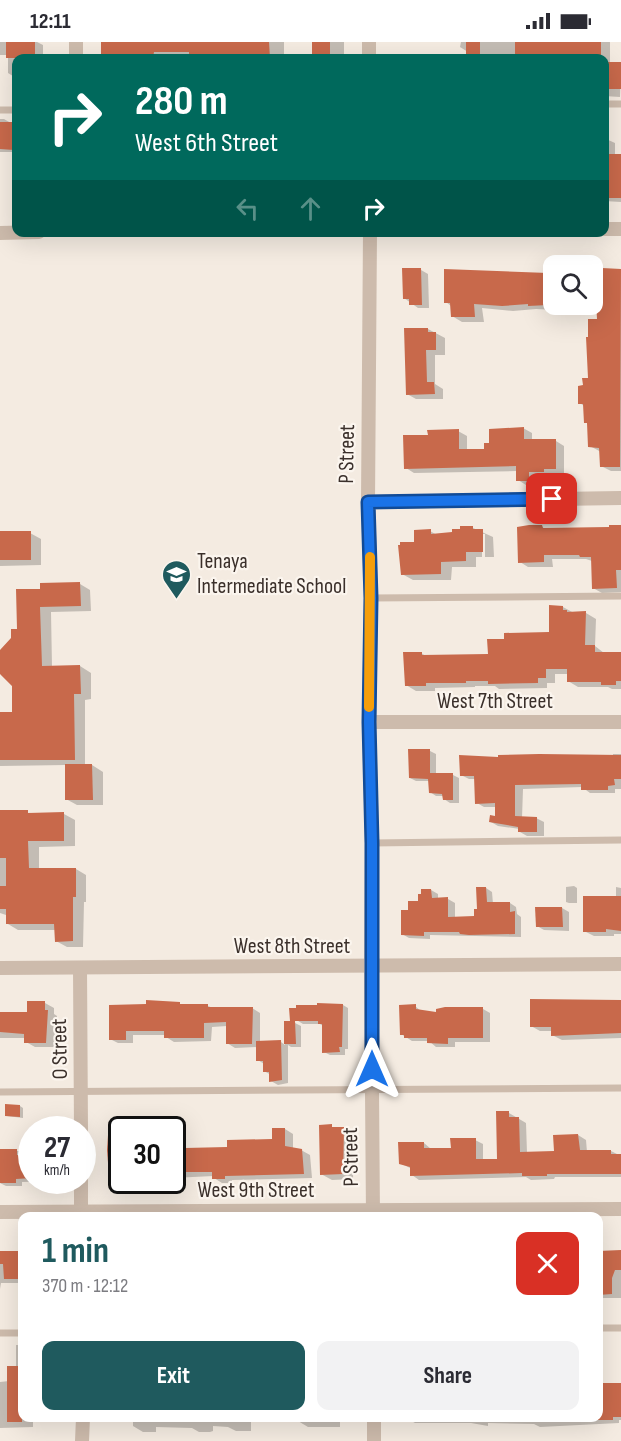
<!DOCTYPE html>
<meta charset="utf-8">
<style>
:root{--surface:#fff;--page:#f2f2f3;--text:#2b2b33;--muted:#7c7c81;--accent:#1f5a5e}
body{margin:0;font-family:"Sofia Sans Condensed",sans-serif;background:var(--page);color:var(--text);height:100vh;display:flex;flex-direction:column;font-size:22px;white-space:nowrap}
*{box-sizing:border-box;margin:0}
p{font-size:20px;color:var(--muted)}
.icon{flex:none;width:33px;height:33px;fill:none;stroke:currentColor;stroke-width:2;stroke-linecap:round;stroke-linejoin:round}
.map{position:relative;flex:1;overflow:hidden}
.side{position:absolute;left:18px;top:1170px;width:585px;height:210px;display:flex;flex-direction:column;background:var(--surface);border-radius:12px;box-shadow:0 6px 24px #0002}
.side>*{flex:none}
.top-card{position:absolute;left:12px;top:12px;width:597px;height:183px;border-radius:12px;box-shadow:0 6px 24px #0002;background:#00695c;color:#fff;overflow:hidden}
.fabs{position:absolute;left:543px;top:213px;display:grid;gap:12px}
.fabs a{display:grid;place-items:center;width:60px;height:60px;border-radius:12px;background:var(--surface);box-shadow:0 6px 24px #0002;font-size:30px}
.speed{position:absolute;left:18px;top:1074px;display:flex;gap:12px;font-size:30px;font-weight:700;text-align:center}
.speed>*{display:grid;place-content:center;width:78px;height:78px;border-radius:50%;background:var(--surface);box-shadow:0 6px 24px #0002;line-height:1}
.speed small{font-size:15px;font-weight:400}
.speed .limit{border:3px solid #111;border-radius:9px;background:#fff;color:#111}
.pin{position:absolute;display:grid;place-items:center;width:51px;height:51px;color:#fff;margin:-26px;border-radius:12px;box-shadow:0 3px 9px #0006}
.me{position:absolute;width:66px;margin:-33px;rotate:0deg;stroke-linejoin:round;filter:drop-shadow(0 0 4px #0008)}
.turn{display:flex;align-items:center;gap:21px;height:126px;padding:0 24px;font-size:27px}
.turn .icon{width:78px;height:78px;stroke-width:2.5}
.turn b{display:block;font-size:42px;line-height:51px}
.lanes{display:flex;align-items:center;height:57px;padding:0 24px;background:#0003;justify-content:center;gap:30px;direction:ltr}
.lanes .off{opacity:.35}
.round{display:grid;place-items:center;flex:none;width:63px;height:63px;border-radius:12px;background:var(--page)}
.overview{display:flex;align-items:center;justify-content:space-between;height:102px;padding:0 24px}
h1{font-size:36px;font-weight:700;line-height:45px;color:var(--accent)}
.primary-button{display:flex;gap:12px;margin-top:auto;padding:12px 24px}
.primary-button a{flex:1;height:69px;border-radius:12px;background:var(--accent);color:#fff;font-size:24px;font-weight:700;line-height:69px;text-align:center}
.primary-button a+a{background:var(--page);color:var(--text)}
.status{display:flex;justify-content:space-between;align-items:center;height:42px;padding:0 30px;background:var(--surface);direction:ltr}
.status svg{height:16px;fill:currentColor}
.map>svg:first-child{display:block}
.shadow{fill:#0003}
.building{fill:#c8694b}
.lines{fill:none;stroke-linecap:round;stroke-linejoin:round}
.service{stroke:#cdbbac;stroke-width:7}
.minor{stroke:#cdbbac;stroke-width:14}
.route-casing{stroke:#114b97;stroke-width:15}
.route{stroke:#1a73e8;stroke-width:10}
.slow{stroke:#f59e0b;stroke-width:10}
.labels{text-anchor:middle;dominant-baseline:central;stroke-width:4.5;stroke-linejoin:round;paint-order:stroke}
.street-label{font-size:22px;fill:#3b302b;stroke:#fbf5ee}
.poi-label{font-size:22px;fill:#3b302b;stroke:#fbf5ee;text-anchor:start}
</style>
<div class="status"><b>12:11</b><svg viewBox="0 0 49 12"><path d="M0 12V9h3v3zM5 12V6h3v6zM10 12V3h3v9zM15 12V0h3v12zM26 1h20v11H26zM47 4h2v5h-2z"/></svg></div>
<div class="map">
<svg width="621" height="1399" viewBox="0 0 621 1399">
<rect width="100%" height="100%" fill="#f4ebe1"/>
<g class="shadow">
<polygon points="0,0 37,0 43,3 43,16 16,16 16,36 8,31 8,13 0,13"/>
<polygon points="103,0 284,0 284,16 198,16 193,14 162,14 162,16 110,16 103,12"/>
<rect x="313" y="0" width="31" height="16"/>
<polygon points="461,0 610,0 610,21 621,22 620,55 604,54 604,16 516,16 516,13 497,13 497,16 473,16 468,14 468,10 460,5"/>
<polygon points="0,77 4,77 16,84 16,110 0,110"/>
<polygon points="604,96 615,101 615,114 621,114 621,160 604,159"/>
<polygon points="421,228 428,232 429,266 418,266 404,256"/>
<polygon points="445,228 554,233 554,262 557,262 557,268 536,267 513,269 482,266 484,280 462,280 452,274 451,264 446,260"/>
<polygon points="592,228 621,228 621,429 611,429 601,424 601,410 590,404 588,382 586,380 584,364 580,361 584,345 589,338 598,279 598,255 592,255"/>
<polygon points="428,287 445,296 445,313 435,313 435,342 443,347 443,357 416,357 407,352"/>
<polygon points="523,386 532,391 532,399 556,399 564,404 564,431 552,431 552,434 538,434 538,443 526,443 518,438 517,429 414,431 406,426 430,395 458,389 467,394 467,408 486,408 490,402"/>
<polygon points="542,485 548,488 610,487 621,485 621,550 602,551 593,546 592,519 586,517 552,517 553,525 528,525 520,520"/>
<polygon points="473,486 493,495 494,515 485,515 485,492 482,492 482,515 476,515 476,525 452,525 451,538 413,538 402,532 416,502 430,489 437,493 454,492"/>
<polygon points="0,491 30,491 41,497 41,523 0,524"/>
<polygon points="80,542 90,548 91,569 51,570 52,625 80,624 91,631 91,657 85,658 85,723 92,723 103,730 103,763 77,763 66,757 66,723 0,724 0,671 14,671 14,643 0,630 0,611 19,588 42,548"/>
<polygon points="563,565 574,571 586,571 596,577 595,604 604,611 621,611 621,647 612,647 608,645 578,645 568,639 568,632 555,632 555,641 547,641 547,646 499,647 495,644 475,644 475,645 435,646 435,649 416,649 406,643 421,611 426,614 489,614 506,598 551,591"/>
<polygon points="430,709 436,712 436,732 453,733 459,736 459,761 450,761 444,757 444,754 436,754 430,750 430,739 416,739 410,736"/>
<polygon points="613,712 621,712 621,747 615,747 615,751 590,751 582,745 523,747 522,776 536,776 544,780 544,794 527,794 520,790 520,787 498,784 491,780 497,775 497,765 484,765 477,761 476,737 469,737 461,733 499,717 613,715"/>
<polygon points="0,770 64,772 75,778 75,804 39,805 39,828 76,827 86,833 86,860 84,860 83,905 67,905 56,899 56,888 18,888 8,882 6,873 0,871"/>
<polygon points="574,844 577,846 577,861 569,861 566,860 566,845"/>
<polygon points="616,845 621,846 621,892 614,892 614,894 594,894 584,889 616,855"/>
<polygon points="486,846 492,850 493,862 510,861 516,865 517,872 521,875 521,895 430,893 430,897 409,896 402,892 410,870 431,848 438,852 438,857 448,857 455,861 455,877 476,876"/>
<polygon points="562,866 569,870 569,889 544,888 537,884"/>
<polygon points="29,960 45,961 54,966 54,972 57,974 55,1005 35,1005 26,1000 26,996 0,996 0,972 29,971"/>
<polygon points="621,960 621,996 562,998 552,993 552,989 540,989 531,984"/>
<polygon points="343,963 348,966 348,1007 345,1007 345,1013 330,1013 324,1010 323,984 320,982 303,982 295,977 295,981 301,984 301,1005 291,1005 288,1003 288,1041 278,1043 271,1039 271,1033 264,1029 264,1022 258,1018 257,1005 235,1006 227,1001 227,984 212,985 211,999 174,1000 166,995 166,993 133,993 133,1001 118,1001 110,997 110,964 208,964 213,966 252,966 260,971 260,1000 281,1000 285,1003 286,980 291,980 291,967"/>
<polygon points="415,964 422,970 438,972 483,967 490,971 490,1000 455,1000 455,1005 436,1005 429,999 412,999 401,992"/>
<polygon points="20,1064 23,1066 23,1076 7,1074"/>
<polygon points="509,1071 526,1081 527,1111 555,1110 578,1093 586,1098 587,1110 611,1109 621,1114 621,1135 555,1135 554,1137 531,1138 526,1135 419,1138 412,1133 412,1127 400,1121 424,1101 431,1107 453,1107 475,1098 483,1102 483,1118 499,1118"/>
<polygon points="120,1080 128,1085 128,1088 122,1088 122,1138 118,1138 110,1133"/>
<polygon points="343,1086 354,1093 353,1137 332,1138 321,1132"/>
<polygon points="285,1087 293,1092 293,1107 301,1108 310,1113 312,1136 232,1138 232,1141 222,1141 214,1136 214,1134 172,1136 172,1113 186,1113 274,1098"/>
<polygon points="0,1109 32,1109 32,1138 55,1139 22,1140 22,1144 6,1144 0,1141"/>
<polygon points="621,1209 621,1256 598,1256 598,1210"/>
<polygon points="0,1210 22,1210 22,1241 1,1241 0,1247"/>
<polygon points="16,1303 22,1303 22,1376 33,1376 33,1385 0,1386 0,1340 9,1339 16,1326"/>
<polygon points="621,1337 621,1378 619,1378 619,1381 540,1385 534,1382 488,1381 488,1384 471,1381 415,1381 408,1377 408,1376 598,1376 621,1343"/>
<polygon points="123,1376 251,1376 251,1389 236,1389 228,1385 213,1384 213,1389 210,1390 199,1390 192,1386 156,1385 156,1390 143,1390 133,1384 133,1378"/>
<polygon points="298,1376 348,1376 348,1377 340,1378 340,1385 308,1385 298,1379"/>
</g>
<g class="building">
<rect x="6" y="0" width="29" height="16"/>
<polygon points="101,0 269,0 270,16 222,16 221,13 189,13 189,10 154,10 153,16 108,16 108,13 101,13"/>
<rect x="312" y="0" width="18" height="16"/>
<rect x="466" y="0" width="14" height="15"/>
<polygon points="515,0 601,0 601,16 540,15 541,16 515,16"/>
<rect x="607" y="20" width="14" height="27"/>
<polygon points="0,80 14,80 14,108 0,107"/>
<polygon points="604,112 621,112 621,156 609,156 607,131 604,131"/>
<polygon points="402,226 421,226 422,263 409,263 409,257 403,257"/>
<polygon points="602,226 621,227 620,425 600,425 599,406 588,405 587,381 584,381 583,362 578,362 578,344 583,343 582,336 588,336 586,295 588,295 588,277 597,277 596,259 602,259"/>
<polygon points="444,227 548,231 548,263 528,264 528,262 502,264 474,262 475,275 451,275 450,261 444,261"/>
<polygon points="404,286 428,286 428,290 436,290 436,308 426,308 427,340 434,340 435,352 406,353"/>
<polygon points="524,385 524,397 556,397 556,427 544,427 544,430 529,430 529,439 516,439 516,424 404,427 403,393 428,393 427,388 459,387 459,407 484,407 484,401 489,401 489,387"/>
<polygon points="529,483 542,483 543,486 609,485 609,483 621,483 621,528 616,528 617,546 592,547 591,515 580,515 579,513 544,513 544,520 518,521 517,485"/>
<polygon points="460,484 473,484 473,487 483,487 483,510 466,510 466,519 441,520 441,532 401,533 398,503 400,503 400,500 414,500 414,488 431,487 431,492 452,490 452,487 460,487"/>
<rect x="0" y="489" width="31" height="29"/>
<polygon points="80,540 81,564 40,565 42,624 80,623 81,652 74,652 75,718 0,718 0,670 12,670 12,644 0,632 0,608 11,596 11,587 17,587 16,547 40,547 40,541"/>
<polygon points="549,563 563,564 563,568 567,568 567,570 586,569 585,603 595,603 595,610 621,610 621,639 616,639 616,643 601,643 601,640 567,640 567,627 546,627 546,636 538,636 538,641 488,642 488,639 466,639 466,641 426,641 426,644 405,644 403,610 422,610 422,613 488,612 487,597 504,597 504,591 549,590"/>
<polygon points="408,707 430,707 430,731 453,731 453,758 443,758 442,752 429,751 428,737 409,736"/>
<polygon points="539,712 621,713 621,737 614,737 615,743 608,744 608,748 581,748 581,742 515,743 515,774 537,775 537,790 518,790 518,785 489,780 490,773 495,774 495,761 475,762 474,734 460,734 459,713 498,715 498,713"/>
<polygon points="65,722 92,722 93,758 65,758"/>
<polygon points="0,768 28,768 28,771 64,770 64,799 28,799 29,826 76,826 76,855 73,855 73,899 55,900 54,882 6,882 6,867 0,867 0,844 6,844 6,816 0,816"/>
<polygon points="476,845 486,845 487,860 510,860 510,870 515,869 515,892 469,893 460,892 459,890 424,890 424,894 401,893 401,868 408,868 408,859 418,859 418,852 421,852 421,847 431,847 432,856 448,855 448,875 474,874 474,867 477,867"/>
<polygon points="583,854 621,854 621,889 606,887 606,890 583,890"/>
<polygon points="535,865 562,865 563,885 536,885"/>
<polygon points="530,957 621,958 621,991 551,994 551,985 530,985"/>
<polygon points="146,958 180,960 180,962 208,962 208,965 253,965 252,1002 226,1002 226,980 204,981 204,996 164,996 164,989 126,989 126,998 109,998 109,963 146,962"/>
<polygon points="27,959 45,959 45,968 48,968 46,1001 24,1001 24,992 0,990 0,970 27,970"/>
<polygon points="317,961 343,962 342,1005 339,1005 340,1010 322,1011 322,982 318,982 318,979 295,979 296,1002 284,1002 284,979 290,979 289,966 296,966 296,963 317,963"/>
<polygon points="416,962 416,967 436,970 436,967 445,965 483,965 483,996 448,996 448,1002 427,1001 427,996 404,996 404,993 400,993 399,963"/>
<polygon points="281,998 282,1038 269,1040 269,1030 263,1030 263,1019 256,1019 256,999"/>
<polygon points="5,1062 20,1063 20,1075 5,1074"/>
<polygon points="496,1069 509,1069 509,1075 519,1075 520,1110 554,1109 553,1093 578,1092 580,1108 611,1108 611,1112 621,1112 621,1132 547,1132 547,1134 522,1134 522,1131 410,1134 410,1125 399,1122 398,1100 424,1100 424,1106 451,1106 450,1096 476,1096 476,1117 497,1117"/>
<polygon points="109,1079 120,1079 122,1134 109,1134 107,1108"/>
<polygon points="332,1082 332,1085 344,1085 343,1132 320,1133 319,1083"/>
<polygon points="272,1086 285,1086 285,1104 302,1107 304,1132 225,1134 225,1137 212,1137 212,1130 172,1130 172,1115 180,1115 180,1112 185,1112 185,1106 227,1105 227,1098 272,1097"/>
<polygon points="0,1107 17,1107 17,1113 32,1115 32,1136 16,1137 16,1141 0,1141"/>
<polygon points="621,1208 621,1228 615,1228 612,1236 612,1252 598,1253 598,1209"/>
<polygon points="0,1209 20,1209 21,1237 4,1237 3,1222 0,1222"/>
<rect x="7" y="1324" width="15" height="56"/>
<polygon points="598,1341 621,1341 621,1375 613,1375 613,1378 598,1378"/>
</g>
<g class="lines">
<g class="service">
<polyline points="604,62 621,62"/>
<polyline points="0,68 16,68"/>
<polyline points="371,556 621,554"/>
<polyline points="372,801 621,798"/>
<polyline points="0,1050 621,1046"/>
<polyline points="598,1286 621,1286"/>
<polyline points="0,1291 22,1291"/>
</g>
<g class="minor">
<polyline points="76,0 76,16"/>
<polyline points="369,0 369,16"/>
<polyline points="604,187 621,187"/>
<polyline points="370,190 368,460 371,556 369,680 372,801 371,924 373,1174"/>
<polyline points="0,191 39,190"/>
<polyline points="368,460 621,456"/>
<polyline points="369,680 621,680"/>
<polyline points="0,926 621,922"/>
<polyline points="80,926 81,1088"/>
<polyline points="81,1138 81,1174"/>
<polyline points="0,1170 621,1167"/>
<polyline points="374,1376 374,1399"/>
<polyline points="82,1399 83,1376"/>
</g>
</g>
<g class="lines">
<defs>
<polyline id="route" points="372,1027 372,801 369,680 371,556 368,460 552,457"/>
</defs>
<use href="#route" class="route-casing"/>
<use href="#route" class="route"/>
<polyline class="slow" points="369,665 370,515"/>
</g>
<defs>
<symbol id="school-pin" viewBox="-11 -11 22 30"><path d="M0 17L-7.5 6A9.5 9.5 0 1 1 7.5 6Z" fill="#1f5a5e" stroke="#fbf5ee"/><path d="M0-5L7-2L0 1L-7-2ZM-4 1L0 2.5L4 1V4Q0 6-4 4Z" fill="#fff"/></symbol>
</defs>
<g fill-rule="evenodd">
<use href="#school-pin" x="160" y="516" width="33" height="45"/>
</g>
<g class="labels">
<g class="street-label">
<text transform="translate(347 412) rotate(-89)">P Street</text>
<text x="495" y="659">West 7th Street</text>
<text x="292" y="904">West 8th Street</text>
<text transform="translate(60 1007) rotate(-91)">O Street</text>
<text transform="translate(351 1115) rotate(-91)">P Street</text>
<text x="256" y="1148">West 9th Street</text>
</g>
<g class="poi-label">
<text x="197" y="519">Tenaya<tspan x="197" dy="25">Intermediate School</tspan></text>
</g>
</g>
</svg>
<div class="fabs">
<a><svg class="icon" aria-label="search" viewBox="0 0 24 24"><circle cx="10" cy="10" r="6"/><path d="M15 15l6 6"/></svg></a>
</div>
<div class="speed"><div>27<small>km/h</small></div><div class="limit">30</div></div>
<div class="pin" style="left:552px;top:457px;background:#d93025"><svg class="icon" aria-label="arrive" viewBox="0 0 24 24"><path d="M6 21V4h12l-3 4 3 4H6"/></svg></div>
<svg class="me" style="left:372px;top:1027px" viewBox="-20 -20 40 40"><path d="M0-17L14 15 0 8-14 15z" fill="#1a73e8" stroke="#fff" stroke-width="4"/></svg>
<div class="top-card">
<div class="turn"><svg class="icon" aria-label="right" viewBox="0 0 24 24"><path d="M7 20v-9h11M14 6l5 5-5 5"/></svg><div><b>280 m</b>West 6th Street</div></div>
<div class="lanes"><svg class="icon off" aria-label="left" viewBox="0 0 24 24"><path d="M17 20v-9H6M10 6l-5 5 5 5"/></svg><svg class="icon off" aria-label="ahead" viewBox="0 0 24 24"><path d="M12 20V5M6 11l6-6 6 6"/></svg><svg class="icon" aria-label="right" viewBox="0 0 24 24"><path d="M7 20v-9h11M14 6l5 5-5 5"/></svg></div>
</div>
<section class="side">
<div class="overview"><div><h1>1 min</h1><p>370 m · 12:12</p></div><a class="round" style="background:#d93025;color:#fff"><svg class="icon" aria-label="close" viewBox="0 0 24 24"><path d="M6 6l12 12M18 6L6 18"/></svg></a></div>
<div class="primary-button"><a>Exit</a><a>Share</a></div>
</section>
</div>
